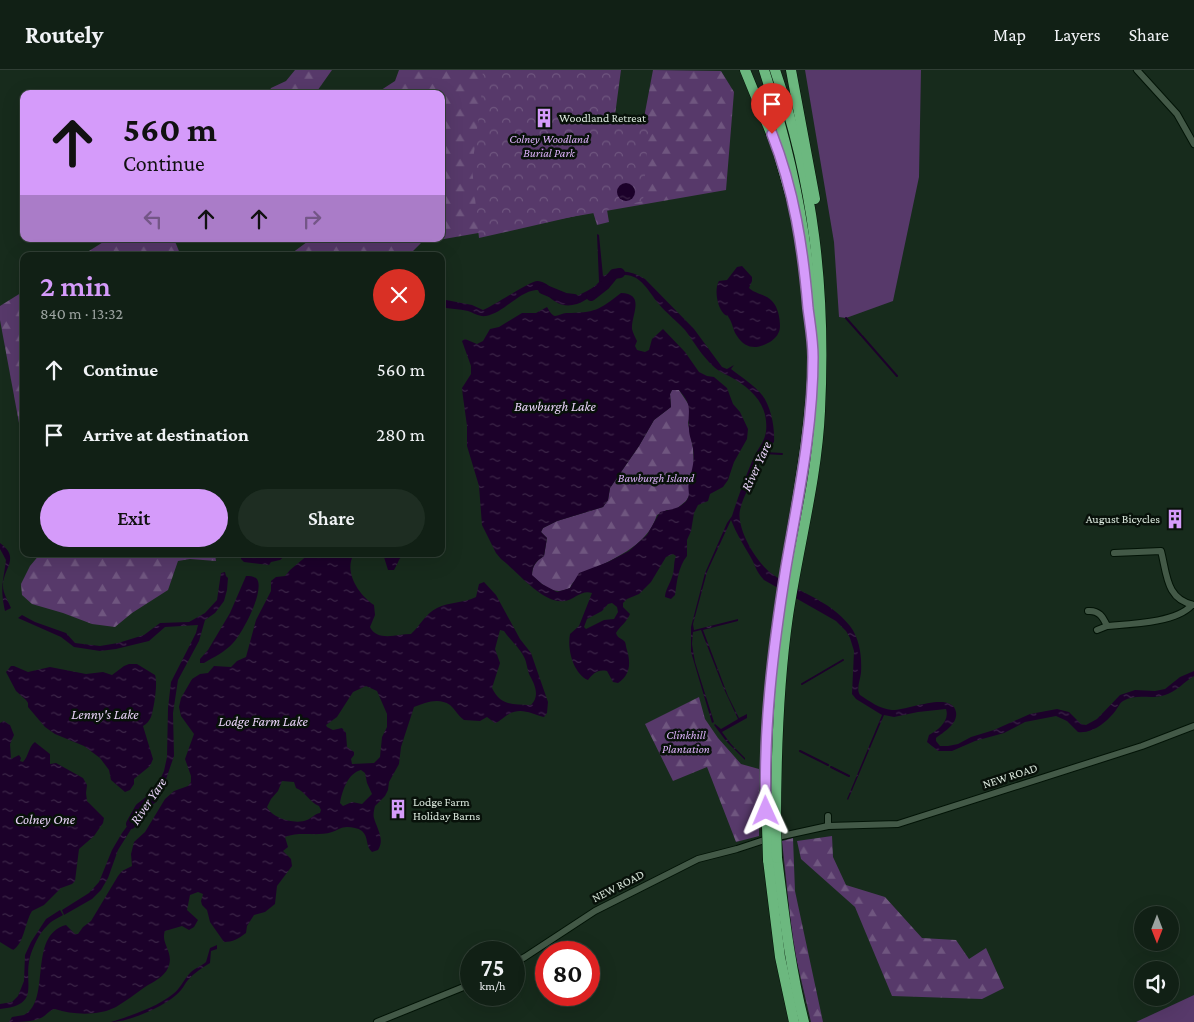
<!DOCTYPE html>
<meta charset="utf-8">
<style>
:root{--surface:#112015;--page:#1e2d22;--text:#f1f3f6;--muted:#9ca3a0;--line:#303e34;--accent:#d59bfa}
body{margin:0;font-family:"Crimson Pro",serif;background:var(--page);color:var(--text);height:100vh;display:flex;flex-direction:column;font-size:19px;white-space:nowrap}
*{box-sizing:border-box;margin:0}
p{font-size:16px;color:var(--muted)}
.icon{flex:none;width:28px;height:28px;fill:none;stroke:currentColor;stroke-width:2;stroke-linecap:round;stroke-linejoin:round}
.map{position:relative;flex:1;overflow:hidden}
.side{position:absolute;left:20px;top:182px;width:425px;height:305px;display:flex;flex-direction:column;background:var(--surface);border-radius:10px;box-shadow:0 5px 20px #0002,0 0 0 1px var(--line)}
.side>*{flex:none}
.hud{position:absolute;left:20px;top:20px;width:425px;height:152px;border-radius:10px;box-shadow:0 5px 20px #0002,0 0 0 1px var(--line);background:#d59bfa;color:#111;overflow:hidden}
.needle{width:32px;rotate:180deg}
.fabs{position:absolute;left:1134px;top:836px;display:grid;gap:10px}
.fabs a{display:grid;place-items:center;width:45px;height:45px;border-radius:50%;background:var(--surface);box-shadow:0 5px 20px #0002,0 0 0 1px var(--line);font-size:25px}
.speed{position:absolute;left:460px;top:871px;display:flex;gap:10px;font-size:25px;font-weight:700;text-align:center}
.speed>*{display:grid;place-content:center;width:65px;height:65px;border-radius:50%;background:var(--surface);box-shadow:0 5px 20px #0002,0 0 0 1px var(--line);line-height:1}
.speed small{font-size:12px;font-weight:400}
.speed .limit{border:8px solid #d22;background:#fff;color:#111}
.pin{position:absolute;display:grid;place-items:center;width:42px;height:42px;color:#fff;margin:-51px -21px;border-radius:50% 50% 50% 0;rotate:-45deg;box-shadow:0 0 5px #0007}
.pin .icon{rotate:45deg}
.me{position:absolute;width:55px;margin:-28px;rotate:359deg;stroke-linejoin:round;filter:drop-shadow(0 0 4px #0008)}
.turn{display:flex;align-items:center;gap:18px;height:105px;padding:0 20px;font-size:22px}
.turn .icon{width:65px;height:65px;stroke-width:2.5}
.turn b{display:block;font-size:35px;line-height:42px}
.lanes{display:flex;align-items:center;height:48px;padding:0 20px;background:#0003;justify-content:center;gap:25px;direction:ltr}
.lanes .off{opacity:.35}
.round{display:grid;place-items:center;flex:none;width:52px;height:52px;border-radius:26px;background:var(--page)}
.summary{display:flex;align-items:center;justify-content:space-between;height:85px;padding:0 20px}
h1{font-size:30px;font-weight:600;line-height:38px;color:var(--accent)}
.button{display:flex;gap:10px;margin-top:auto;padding:10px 20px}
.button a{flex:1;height:58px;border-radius:30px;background:var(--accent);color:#111;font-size:20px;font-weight:600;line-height:58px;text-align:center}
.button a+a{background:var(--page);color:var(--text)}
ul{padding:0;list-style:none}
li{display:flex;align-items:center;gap:15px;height:65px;padding:0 20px}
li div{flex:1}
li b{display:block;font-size:19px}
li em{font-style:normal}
header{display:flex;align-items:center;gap:30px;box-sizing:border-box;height:70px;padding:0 25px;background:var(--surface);border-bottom:1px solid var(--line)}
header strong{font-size:24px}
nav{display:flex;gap:28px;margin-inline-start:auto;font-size:18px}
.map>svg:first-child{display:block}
.green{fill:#57396a}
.forest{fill:url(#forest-firs)}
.park{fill:url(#park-crowns)}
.water{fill:url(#water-ripples);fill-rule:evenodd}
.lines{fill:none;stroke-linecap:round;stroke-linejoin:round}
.stream{stroke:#1c012a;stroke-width:2}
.river{stroke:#1c012a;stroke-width:10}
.minor-casing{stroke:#021306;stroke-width:8}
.highway-casing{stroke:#021306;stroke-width:11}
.minor{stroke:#435947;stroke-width:6}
.highway{stroke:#6cb87f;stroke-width:10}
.highway-bridge-casing{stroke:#021306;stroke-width:11;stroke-linecap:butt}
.highway-bridge{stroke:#6cb87f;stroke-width:10}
.route-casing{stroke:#8a65a2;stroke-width:12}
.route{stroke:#d59bfa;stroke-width:9}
.labels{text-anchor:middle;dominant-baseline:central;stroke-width:5;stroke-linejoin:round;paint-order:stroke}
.poi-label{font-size:12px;fill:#dae7dc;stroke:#08110a;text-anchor:start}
.park-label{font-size:12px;font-style:italic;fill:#dcb1f9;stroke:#08110a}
.street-label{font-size:12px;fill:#dae7dc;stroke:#08110a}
.water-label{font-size:14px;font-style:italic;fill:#e8d2f7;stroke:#08110a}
</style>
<header>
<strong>Routely</strong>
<nav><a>Map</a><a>Layers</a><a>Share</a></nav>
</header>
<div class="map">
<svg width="1194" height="952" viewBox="0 0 1194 952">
<defs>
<pattern id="forest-firs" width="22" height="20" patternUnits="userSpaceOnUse" patternTransform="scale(1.25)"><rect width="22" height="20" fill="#57396a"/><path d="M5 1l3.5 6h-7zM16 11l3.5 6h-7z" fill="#6f567f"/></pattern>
<pattern id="park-crowns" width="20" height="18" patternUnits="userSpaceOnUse" patternTransform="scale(1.25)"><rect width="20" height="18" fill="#57396a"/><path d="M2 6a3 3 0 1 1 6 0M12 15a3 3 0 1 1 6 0" fill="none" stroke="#6f567f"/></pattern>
<pattern id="water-ripples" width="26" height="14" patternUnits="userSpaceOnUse" patternTransform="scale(1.25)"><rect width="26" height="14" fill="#1c012a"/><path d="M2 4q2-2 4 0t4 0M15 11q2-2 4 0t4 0" fill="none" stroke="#3c2648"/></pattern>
</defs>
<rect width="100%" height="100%" fill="#172b1c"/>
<g class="green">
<polygon points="805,0 921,0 919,107 893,231 846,248 839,247 834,172"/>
<polygon points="764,18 781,77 759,24"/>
<polygon points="1194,925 1194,952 1136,952"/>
</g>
<g class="forest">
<polygon points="295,0 332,0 315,24 268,24 271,18 286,11"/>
<polygon points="399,0 616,0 611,49 643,53 653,0 721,1 734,22 726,120 421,173 408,186 288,186 311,169 441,169 441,24 375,24 395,11"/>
<polygon points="108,169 174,169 181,186 81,186"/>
<polygon points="24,221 24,380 0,250 0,236"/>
<path d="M672,320H679L689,335L690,345L688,353L693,378L694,394L693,404L689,412L690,424L686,431L675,440H667L657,445C646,479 611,488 584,505C577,509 573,511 570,518C553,526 545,516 532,506C532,496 536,491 544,486L547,468L541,462L543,458L557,451L603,437L608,430L610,418L639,376L654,350L671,337L670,324Z"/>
<polygon points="40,484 215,484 216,491 190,489 178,491 168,520 132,543 115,557 92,554 63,543 32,534 22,525 21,514 30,496"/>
<polygon points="699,627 705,649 718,668 741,694 759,699 759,766 736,772 707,697 673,711 645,654"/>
<polygon points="832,766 833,787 846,815 885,827 922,868 956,870 969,889 986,878 1004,918 982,929 892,926 855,837 801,789 797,771"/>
<polygon points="793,768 795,821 823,952 811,952 793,875 782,771"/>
</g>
<polygon class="park" points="483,0 621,0 615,45 621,53 649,55 643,131 607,140 609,152 597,155 593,142 479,168 472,98 481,29"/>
<g class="water">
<circle cx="626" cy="122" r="9"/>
<path d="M597,164L599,165L603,206C619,199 631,200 645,209L694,259L722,297L727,299L734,295L731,299C741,307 754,315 762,325C771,336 775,358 774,372C771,376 767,379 764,383C760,389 758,398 755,404C750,416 743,427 740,440C736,458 756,492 771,503C796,522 829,529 850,556C860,569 862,587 861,603C860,611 856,619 860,625C869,631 880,639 892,640C906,641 952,620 956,642C958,654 944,662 936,668V671L940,676H948L958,674L971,667L994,660L1030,644L1057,639L1069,642L1081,654L1086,655L1097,649L1120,625L1135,620L1155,621L1165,619L1180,607L1194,601V606C1184,612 1176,622 1165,625C1151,630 1137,623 1123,631C1119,634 1119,636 1116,640C1108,651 1093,664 1078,662L1067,651L1056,646L1025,652L1004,663L975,671L952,681H938L927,672L929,665C938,660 950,651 946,639L918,642L894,647L884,645L848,730L847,729L882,645L856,629L852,624L854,581L850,568L846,561L836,551L764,510C755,500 756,496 750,486C743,474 736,463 731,450L707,502L693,554L694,560L738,549V551L703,560L728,626L739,648L747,644V648L722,662L731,674L745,688V690L726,671L714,655L715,654L721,659L738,649L724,619L701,560L693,562L692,574L695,592L714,652L712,653L691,582V557L705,503L727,453L732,446C738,427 745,408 753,389C760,374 768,370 766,351C764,329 747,316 729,306C723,303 718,301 713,296C702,286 694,272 685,260C677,251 666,243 658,233C649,222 641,205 625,205C604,206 596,228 577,234C553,241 548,219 536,220C518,222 504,243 486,246C479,247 474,243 468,241C459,239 450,239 441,237V229L472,235L483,240C494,236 531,210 538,211C557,213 553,239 583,223C589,220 595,217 599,212Z"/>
<path d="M742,196L752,207V211L749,218C755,224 766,224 772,231C778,237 780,248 780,256C780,263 776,268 770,272C758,279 746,280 737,266C733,261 733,254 729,248C726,242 729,248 724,244C717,237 714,219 719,211L727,210L737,197Z"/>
<path d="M621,223C646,224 631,245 632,259C633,263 635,267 637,271L635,276L637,280L645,282L649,280L652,269L663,259L685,282L699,302L707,306L714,307L727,318L733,334L740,342L748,359L747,369L734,392L728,410L723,417L710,424L708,431L698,435L694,443L691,461L687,470V486C678,497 677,512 675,525L671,529L665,527C665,520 670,514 672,507C675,500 673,493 676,486L673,484L666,487L651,512L639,524L627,529L623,533V537L630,544C627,552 620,556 616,563C618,569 622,568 625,572C626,574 626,578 627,580C631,594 630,605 618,613L613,612L607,601C597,599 593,604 588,610C573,603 567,579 570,564L579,556L592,523C582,519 574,530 564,531C543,534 518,502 501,489L496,483L482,455L479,416L467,376V356L463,327L462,318L471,304V296L462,271L465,269L477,274L483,271L490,259L499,257L522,243H536L547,237C549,240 551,245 555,246C558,246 563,243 566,243C595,243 599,240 621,223ZM672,320H679C694,337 687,340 689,359C689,366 692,371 693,378C695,392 692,399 689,412C687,419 691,424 687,430C679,440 670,439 660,442L647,465L629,481L608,492L579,503L570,518L557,522L542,514L532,505C532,496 536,491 544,486L547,468L541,462L543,458L557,451L603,437L608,430L610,418L639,376L654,350L671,337L670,324ZM612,533L617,537L618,542L614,549L604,550L586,559L584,557L587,549L602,541L608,534Z"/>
<path d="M0,473C21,488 3,498 3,516C3,523 8,531 11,538L5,541C0,517 3,513 6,490L0,479Z"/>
<polygon points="241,484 287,484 280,490 271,492 269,495 244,492 241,489"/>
<path d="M309,484H354C343,502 359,525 374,535L375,545L370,557C377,572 398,564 411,564C420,556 425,544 437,538C449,532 464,533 476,527L479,514L484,512L496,525L520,569L531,583L548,632L547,643L544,647C532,644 521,637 509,644C503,647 501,651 495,653L487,647L480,651L464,650C458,646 455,639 450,635C438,627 425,633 414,637L401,677L399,694L389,712L388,720L385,726L375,736C374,740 373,745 374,748C377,759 385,769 378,780L372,782C365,776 369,767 362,761C358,758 352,757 347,757C341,757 338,760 332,762C317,767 300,761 285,767L288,777L283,781L291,789L292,796L277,816L275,834L265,842L254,845L247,856L246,863C238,869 233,872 224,872L210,852L207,840L202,835L201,831L203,824L198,822L190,825L187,840L198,850L194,857L189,860L182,856L165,861C160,874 175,882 168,898C164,907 153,912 145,917C135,924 126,931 116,937C99,946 73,945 55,939C49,940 47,945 41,948C32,952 20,952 9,952L12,947C16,946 20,946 24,945C52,931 27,865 66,855L75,864H78L83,857L91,851L118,806L122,801L132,796L131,784L134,772L145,762L165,729L174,721L188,716L191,712V706L185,689L194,664L181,646L179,637L181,628L192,609L200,604L208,603L214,596L231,597L237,591L246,587L256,550L271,521V511L276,507L285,506L290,500ZM500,560L504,561C510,570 519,577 524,587C527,592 527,600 530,606C535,615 540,626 531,635C512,634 501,636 492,618L500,593L495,579ZM366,616L377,621L387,644V657L382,667L380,687L374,693L352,694L351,689L354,685V682L347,677L346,663L342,658L333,660L327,657L326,655L337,647L353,622ZM361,700L365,703L367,713L372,724L362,734L352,732L343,736L340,733C342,721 348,703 361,700ZM282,711L294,712L296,718C306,722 309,732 319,736L321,740L320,743C314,744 312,748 307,750C295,755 272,748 267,737L271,729L278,721Z"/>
<path d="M383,484H411V485C395,490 403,485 394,500H388Z"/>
<polygon points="225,502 226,506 228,508 227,520 224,531 215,543 205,550 199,571 178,610 173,643 174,686 164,715 135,753 118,780 108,808 101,820 92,829 64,845 62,840 89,823 99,812 112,780 122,763 157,716 164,701 167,687 168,638 171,612 196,563 198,555 165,557 149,571 116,579 100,581 74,577 61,567 18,548 22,545 35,552 66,563 75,573 100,576 118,573 144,565 160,553 189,552 205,543 217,530 221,503"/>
<path d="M246,506C250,506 254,506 257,509C265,521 242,564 233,573C225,582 214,587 204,593H200V589L208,580L230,543Z"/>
<path d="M129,594H137L155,605C158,613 154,638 151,647C149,651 147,654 143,656L153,689L150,696L134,709V714L130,720L125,722L111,710L109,700L100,688L84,676L55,664L45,657L28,637V633L26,630L16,621L6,602L11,596H14L28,602L50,597L86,604L103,602L112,605L124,596Z"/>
<path d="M4,651L10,655L14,665L10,674L11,689L19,685L21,688L20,691L23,692C29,686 28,677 35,672L36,673L50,684V694L56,693L83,708L87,715L86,723L87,731L104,748L103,753L94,766L79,779L75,811L72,814L61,818L44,835L32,841C25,852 24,874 13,880L0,872V653Z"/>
<path d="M60,840L63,845C58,848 51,851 47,856C39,863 33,877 30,887C23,914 42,935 0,939V934L12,932L18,926L24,911L25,885L31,872L46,849Z"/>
<path d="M217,875V879L211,881L210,893C202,898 194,903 188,910C185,913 184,917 181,920C169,935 130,952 111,952C130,946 157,937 173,924C181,918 183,910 190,903C195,898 201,896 206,892L210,878Z"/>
</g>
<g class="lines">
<g class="stream">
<polyline points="846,248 861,265"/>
<polyline points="862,266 897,306"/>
<polyline points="764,383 782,384"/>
<polyline points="802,614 843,590"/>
<polyline points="800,681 828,695"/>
<polyline points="831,697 849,706"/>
</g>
<g class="river">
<polyline points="543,219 565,228 574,229"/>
<polyline points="591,226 605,215 614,204 620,203"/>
<polyline points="131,754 140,738 153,728"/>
</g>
<defs>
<g id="minor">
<polyline points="1137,0 1177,44 1194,74"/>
<path d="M1114,483L1161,481C1167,504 1166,530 1194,535"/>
<path d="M1088,541C1099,540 1103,547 1107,556C1130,554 1176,553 1192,535"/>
<polyline points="1097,560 1107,556"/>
<polyline points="828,746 828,756"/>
<polyline points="514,893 525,887 595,841 698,789 737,779 764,770 828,756 898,754 1142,676 1194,656"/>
<polyline points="377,952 471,914"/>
</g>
<g id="highway">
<polyline points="745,0 777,78 792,131"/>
<path d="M764,0C794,93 814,189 813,287C811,373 791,456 779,542C769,613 764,684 767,756"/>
<path d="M775,0C814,113 826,221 820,341C817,409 798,478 788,546C778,615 776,686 776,756"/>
<polyline points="791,0 815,129"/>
<path d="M777,788C784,843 790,898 804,952"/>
<polyline points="768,790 780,887 794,952"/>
</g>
</defs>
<use href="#minor" class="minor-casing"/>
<use href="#highway" class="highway-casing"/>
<use href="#minor" class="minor"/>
<use href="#highway" class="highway"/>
<defs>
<g id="highway-bridge">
<polyline points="767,756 768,790"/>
<polyline points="776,756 777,788"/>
</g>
</defs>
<use href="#highway-bridge" class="highway-bridge-casing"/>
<use href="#highway-bridge" class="highway-bridge"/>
</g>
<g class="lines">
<defs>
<path id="route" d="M766,741C763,659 773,578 786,497C798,427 813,358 813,287C813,270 810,254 808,238C803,178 794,120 772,64"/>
</defs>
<use href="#route" class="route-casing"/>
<use href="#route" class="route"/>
</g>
<defs>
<symbol id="building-bare" viewBox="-9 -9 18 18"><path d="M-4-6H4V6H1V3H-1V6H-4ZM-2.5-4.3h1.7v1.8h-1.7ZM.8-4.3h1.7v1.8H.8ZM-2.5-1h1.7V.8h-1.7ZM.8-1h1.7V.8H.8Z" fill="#d59bfa" stroke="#08110a" stroke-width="2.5" paint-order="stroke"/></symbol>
</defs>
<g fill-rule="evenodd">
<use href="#building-bare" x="530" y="34" width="28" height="28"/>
<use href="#building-bare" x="1161" y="435" width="28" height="28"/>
<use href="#building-bare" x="384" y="725" width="28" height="28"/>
</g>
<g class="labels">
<g class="poi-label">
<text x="559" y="48">Woodland Retreat</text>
<text x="1160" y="449" text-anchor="end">August Bicycles</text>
<text x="413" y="732">Lodge Farm<tspan x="413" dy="14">Holiday Barns</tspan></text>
</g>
<g class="park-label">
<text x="549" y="69">Colney Woodland<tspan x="549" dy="14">Burial Park</tspan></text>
<text x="656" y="408">Bawburgh Island</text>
<text x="686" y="665">Clinkhill<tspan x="686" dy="14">Plantation</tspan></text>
</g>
<g class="street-label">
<text transform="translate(1010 706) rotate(-18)">NEW ROAD</text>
<text transform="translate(618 816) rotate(-27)">NEW ROAD</text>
</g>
<g class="water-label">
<text x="555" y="336">Bawburgh Lake</text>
<text transform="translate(756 396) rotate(-65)">River Yare</text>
<text x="105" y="644">Lenny's Lake</text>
<text x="263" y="651">Lodge Farm Lake</text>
<text transform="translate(148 731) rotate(-56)">River Yare</text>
<text x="45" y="749">Colney One</text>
</g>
</g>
</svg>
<div class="fabs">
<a><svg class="needle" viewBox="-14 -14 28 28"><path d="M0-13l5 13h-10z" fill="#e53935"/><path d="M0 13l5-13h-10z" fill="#9ca3a0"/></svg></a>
<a><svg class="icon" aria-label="sound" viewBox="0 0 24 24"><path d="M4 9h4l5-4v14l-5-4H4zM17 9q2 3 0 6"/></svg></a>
</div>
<div class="speed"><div>75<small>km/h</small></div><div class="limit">80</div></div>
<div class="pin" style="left:772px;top:64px;background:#d93025"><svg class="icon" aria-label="arrive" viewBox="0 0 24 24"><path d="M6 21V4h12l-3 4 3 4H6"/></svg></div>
<svg class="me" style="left:766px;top:741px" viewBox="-20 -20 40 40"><path d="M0-17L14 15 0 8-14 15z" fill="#d59bfa" stroke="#fff" stroke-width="4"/></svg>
<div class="hud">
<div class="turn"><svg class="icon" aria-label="ahead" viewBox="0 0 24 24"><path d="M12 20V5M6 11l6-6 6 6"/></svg><div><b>560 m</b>Continue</div></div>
<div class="lanes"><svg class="icon off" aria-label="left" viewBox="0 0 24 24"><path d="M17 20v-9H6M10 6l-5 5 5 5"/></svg><svg class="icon" aria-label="ahead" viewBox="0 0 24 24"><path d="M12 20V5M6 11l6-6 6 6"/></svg><svg class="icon" aria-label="ahead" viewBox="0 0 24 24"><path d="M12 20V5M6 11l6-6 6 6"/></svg><svg class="icon off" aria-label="right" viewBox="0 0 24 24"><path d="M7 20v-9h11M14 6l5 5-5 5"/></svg></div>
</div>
<section class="side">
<div class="summary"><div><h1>2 min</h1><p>840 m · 13:32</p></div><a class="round" style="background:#d93025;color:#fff"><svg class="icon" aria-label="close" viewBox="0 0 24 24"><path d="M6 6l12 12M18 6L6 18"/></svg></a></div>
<ul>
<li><svg class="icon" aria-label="ahead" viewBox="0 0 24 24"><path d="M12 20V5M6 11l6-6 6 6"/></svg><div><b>Continue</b></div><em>560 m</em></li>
<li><svg class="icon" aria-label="arrive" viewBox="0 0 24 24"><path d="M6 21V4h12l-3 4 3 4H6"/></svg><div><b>Arrive at destination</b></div><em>280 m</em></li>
</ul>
<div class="button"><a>Exit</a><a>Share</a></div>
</section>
</div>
